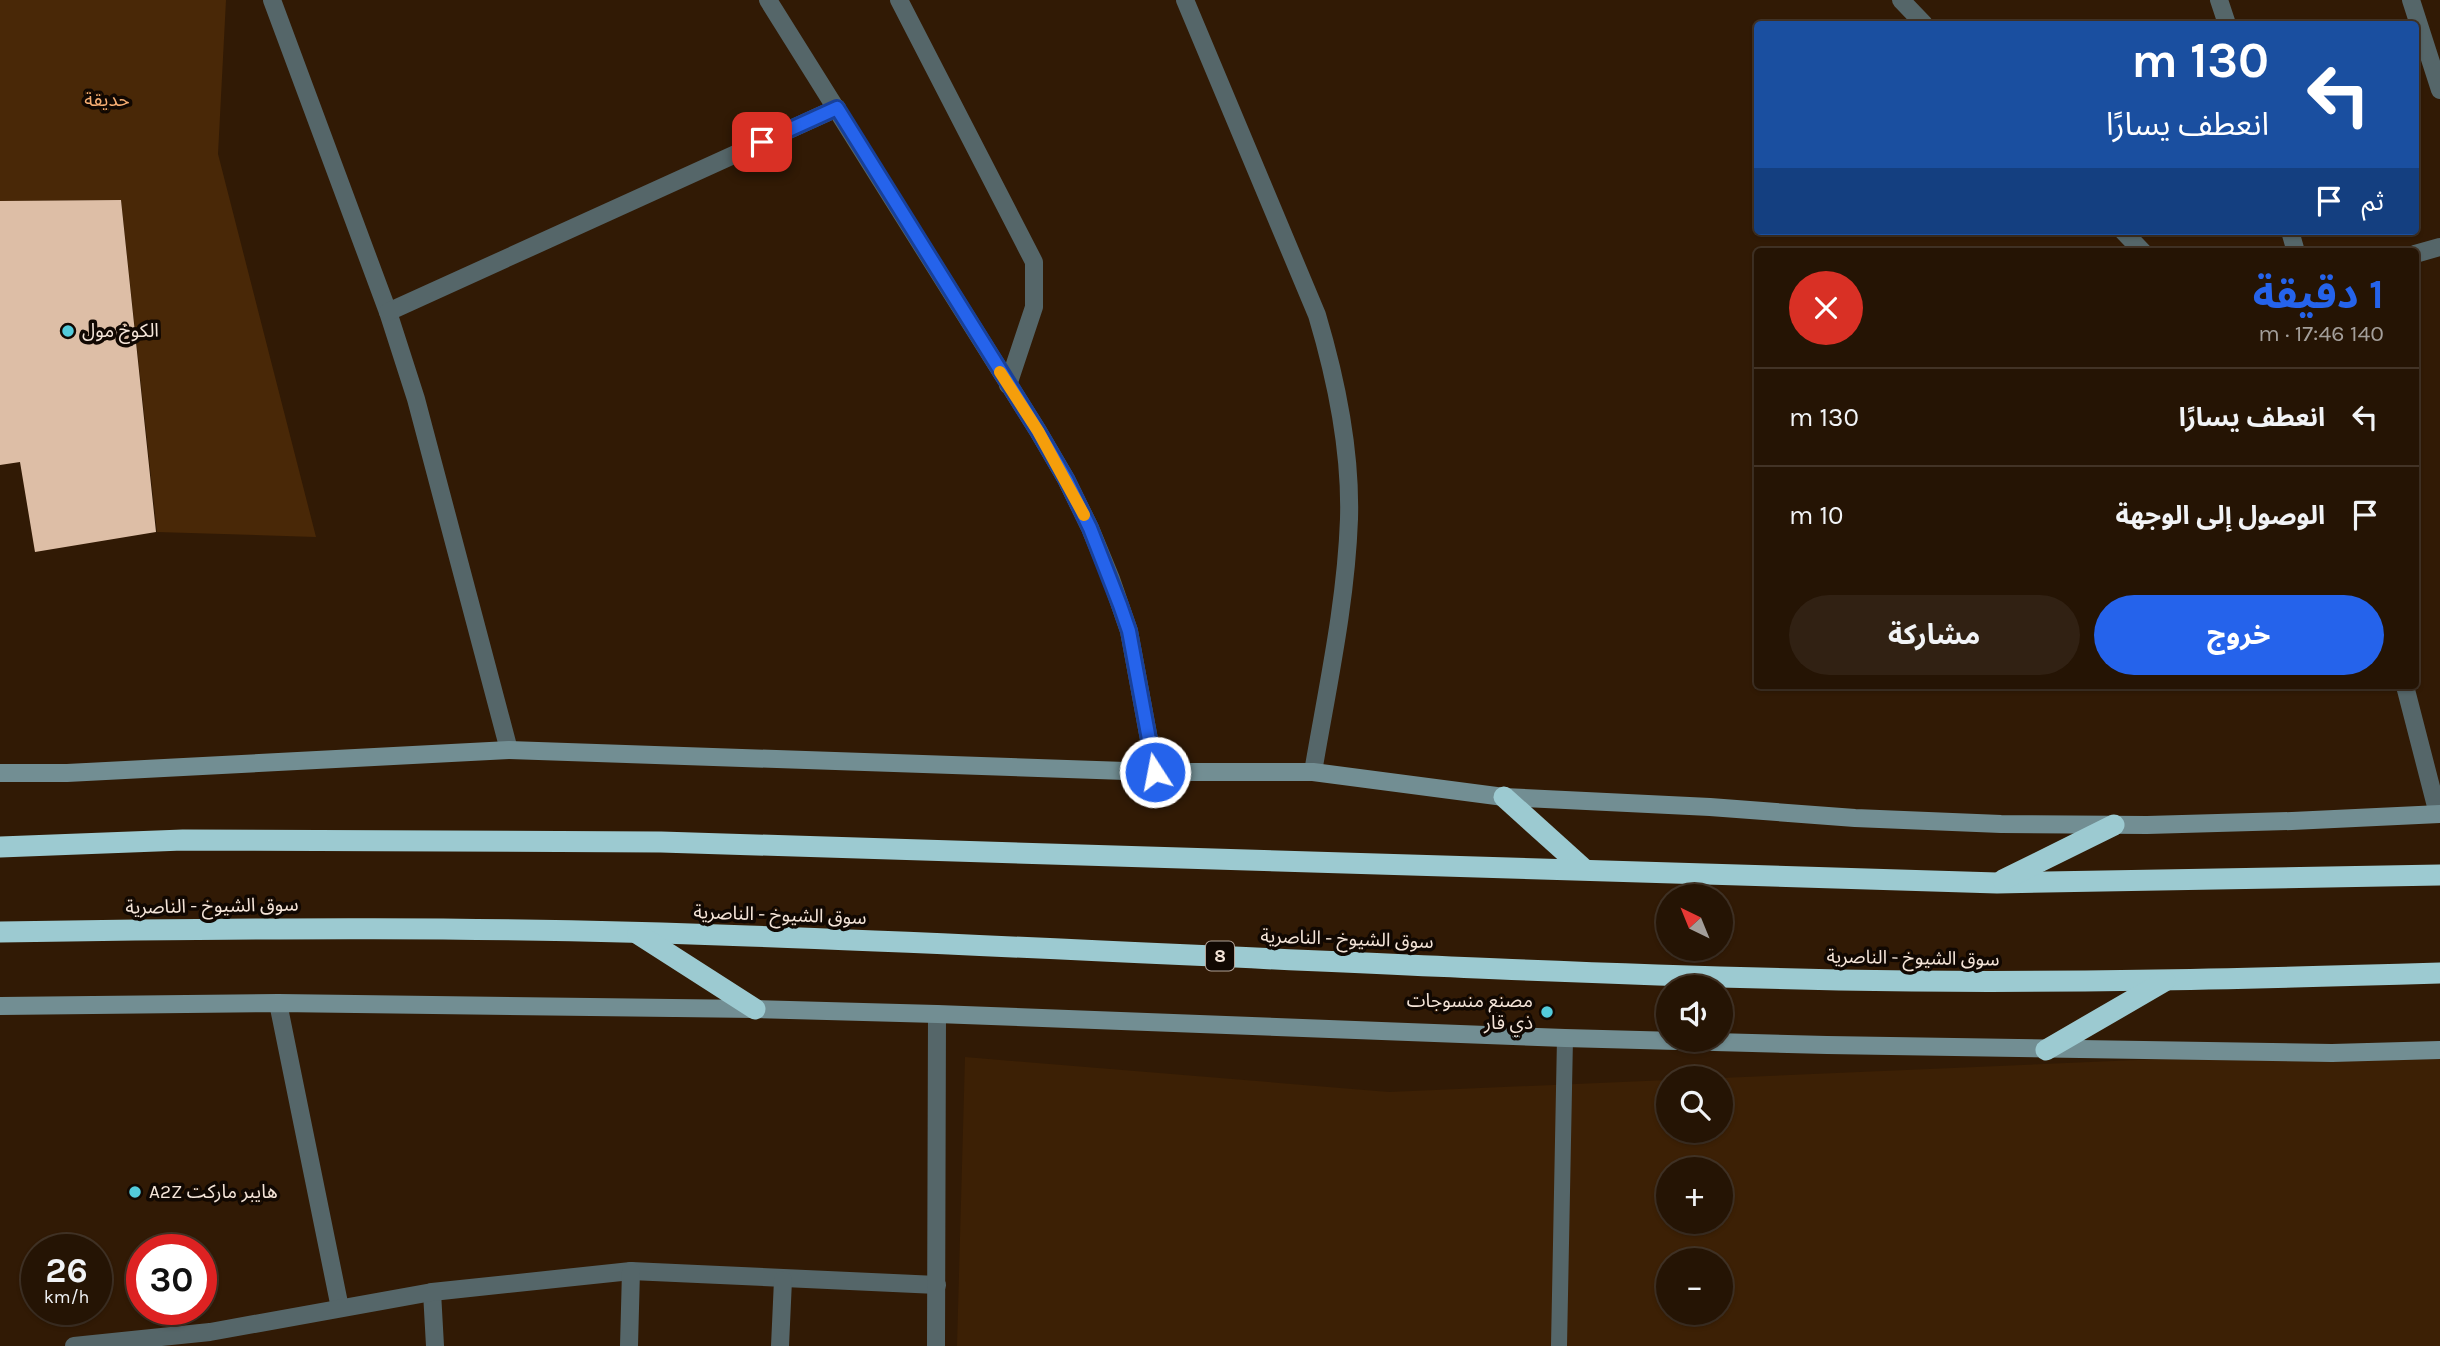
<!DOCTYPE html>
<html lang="ar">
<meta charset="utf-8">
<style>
:root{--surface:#251404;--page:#312113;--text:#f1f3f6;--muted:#a39e9a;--line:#423326;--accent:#2563eb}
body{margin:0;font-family:Karla,"Noto Sans Arabic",sans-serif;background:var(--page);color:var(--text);direction:rtl;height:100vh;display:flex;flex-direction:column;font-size:26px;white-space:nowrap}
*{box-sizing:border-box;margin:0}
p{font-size:23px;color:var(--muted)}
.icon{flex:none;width:38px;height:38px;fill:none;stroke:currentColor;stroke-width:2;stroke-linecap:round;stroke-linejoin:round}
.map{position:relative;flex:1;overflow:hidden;direction:ltr}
.sheet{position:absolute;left:1754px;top:248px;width:665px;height:441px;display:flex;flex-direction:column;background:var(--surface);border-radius:7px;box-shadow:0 2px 5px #0004,0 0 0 2px var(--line);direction:rtl}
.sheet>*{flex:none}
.hud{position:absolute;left:1754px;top:21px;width:665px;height:214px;border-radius:7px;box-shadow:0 2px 5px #0004,0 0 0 2px var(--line);direction:rtl;background:#1a4fa0;color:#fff;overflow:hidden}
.needle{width:46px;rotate:317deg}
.tools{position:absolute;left:1656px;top:884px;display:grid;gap:14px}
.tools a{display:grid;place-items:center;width:77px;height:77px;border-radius:50%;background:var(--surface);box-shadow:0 2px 5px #0004,0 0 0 2px var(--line);font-size:35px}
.speed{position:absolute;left:21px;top:1234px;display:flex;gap:14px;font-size:35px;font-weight:700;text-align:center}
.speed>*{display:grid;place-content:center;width:91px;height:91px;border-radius:50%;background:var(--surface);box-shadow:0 2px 5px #0004,0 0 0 2px var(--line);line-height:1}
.speed small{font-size:18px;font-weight:400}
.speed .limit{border:10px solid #d22;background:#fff;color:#111}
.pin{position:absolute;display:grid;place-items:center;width:60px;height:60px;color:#fff;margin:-30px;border-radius:14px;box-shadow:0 4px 10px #0006}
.me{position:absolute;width:77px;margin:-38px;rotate:349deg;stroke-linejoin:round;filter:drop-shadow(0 0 5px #0008)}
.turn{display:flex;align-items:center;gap:24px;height:147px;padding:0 35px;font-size:32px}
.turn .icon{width:91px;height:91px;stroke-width:2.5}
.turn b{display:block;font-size:49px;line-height:60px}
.then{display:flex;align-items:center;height:66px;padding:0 35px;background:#0003;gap:14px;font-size:26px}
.round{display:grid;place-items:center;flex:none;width:74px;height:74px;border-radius:37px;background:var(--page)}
.summary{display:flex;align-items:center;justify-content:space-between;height:119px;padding:0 35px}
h1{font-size:42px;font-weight:700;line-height:52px;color:var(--accent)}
.action{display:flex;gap:14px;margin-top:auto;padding:14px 35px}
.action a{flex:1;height:80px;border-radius:42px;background:var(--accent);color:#fff;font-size:28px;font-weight:700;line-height:80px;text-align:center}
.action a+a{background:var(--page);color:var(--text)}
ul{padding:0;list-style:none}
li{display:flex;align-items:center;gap:21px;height:98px;padding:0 35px;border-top:2px solid var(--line)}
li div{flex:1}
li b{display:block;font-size:26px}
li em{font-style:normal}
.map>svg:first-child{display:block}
.built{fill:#3c2005;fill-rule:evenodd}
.green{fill:#492807}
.building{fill:#ddbea6}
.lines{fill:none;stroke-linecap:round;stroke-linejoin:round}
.lane{stroke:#556669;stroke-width:16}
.street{stroke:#556669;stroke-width:18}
.secondary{stroke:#728e93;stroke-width:18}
.highway{stroke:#9ccad1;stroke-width:21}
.route-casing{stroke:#184099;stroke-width:18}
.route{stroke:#2563eb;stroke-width:12}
.slow{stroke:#f59e0b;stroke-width:12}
.poi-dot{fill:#53cbdb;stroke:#110802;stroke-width:2.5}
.labels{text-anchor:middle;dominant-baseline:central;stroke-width:7;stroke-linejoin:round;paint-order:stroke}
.shield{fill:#110802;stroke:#b1a398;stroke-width:2}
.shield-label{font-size:18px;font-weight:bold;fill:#f5e5d9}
.park-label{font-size:19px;fill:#f7ae72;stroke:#110802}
.poi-label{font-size:19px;fill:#f5e5d9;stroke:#110802;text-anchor:start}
.street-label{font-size:19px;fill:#f5e5d9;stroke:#110802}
</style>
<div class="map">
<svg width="2440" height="1346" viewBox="0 0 2440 1346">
<rect width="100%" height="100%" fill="#311a05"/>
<path class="built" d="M2440,1047V1346H957L965,1057L1389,1092L1668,1080V1130H1720V1078ZM1668,1169H1720V1222H1668ZM1668,1260H1720V1312H1668Z"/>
<polygon class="green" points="0,0 226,0 218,154 316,537 157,532 121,200 0,201"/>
<polygon class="building" points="121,200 156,532 35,552 20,462 0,465 0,201"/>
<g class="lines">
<polyline class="lane" points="1559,1346 1565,1038"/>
<g class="street">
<polyline points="272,0 388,312 416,399 509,750"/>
<polyline points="768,0 1038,431 1066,479 1090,528 1111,579 1129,631 1155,772"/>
<polyline points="899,0 1034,262 1034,307 1008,385"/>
<path d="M1185,0L1317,315C1337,382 1351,450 1349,519C1346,604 1327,689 1313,772"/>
<polyline points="1901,0 1924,24"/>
<polyline points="2219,0 2227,24"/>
<polyline points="2411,0 2440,90"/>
<polyline points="2123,231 2143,252"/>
<polyline points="2290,231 2296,252"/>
<polyline points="2415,254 2440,247"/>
<polyline points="388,312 837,108"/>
<polyline points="2405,686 2438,814"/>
<polyline points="278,1003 340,1308"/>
<polyline points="432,1292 435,1346"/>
<polyline points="74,1346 210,1332 432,1292 631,1271 937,1285"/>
<polyline points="629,1346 631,1271"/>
<polyline points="780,1346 783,1280"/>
<polyline points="936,1346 937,1014"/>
</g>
<g class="secondary">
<polyline points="0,773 67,773 509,750 1155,772 1313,772 1504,797 1710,807 1855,818 2001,824 2147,825 2292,821 2440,814"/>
<polyline points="0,1006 278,1003 755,1009 937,1014 1565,1038 1827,1045 2332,1053 2440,1050"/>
</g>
<g class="highway">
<polyline points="1504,797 1584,869"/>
<polyline points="0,847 183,840 661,842 1997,883 2440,875"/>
<polyline points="2003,880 2114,825"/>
<path d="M0,932C249,928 499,926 748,936C1112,949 1475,972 1839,980C2039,984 2240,979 2440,973"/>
<polyline points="638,934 755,1009"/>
<polyline points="2046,1050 2165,981"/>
</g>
</g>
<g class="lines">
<defs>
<polyline id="route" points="762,142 837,108 1038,431 1066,479 1090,528 1120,605 1129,631 1155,772"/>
</defs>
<use href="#route" class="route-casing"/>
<use href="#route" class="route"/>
<polyline class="slow" points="1000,372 1038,431 1084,515"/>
</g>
<g class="poi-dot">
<circle cx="68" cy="331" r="7"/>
<circle cx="1547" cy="1012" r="7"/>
<circle cx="135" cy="1192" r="7"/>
</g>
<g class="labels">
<rect class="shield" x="1206" y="941.5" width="28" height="29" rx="5"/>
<g class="shield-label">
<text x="1220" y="956">8</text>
</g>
<g class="park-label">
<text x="107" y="100">حديقة</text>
</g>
<g class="poi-label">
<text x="82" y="331">الكوخ مول</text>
<text x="1533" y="1001" text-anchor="end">مصنع منسوجات<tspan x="1533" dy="22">ذي قار</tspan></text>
<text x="149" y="1192">A2Z هايبر ماركت</text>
</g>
<g class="street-label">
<text transform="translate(212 906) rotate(-1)">سوق الشيوخ - الناصرية</text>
<text transform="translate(780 915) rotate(2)">سوق الشيوخ - الناصرية</text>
<text transform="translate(1347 939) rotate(2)">سوق الشيوخ - الناصرية</text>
<text transform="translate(1913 958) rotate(1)">سوق الشيوخ - الناصرية</text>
</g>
</g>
</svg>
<div class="tools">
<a><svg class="needle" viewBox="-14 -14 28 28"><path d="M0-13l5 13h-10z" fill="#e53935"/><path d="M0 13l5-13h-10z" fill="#a39e9a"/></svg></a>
<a><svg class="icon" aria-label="sound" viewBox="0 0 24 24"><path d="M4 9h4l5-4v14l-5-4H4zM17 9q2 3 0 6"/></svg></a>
<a><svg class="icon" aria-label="search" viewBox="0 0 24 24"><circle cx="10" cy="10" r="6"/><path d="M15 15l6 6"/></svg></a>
<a>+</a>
<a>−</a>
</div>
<div class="speed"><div>26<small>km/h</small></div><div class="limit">30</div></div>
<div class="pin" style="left:762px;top:142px;background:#d93025"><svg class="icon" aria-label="arrive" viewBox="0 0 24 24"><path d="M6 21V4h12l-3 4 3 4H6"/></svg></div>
<svg class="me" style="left:1155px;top:772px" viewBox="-20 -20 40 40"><circle r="17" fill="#2563eb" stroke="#fff" stroke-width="3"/><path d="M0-11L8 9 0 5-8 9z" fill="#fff"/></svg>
<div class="hud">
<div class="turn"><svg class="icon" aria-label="left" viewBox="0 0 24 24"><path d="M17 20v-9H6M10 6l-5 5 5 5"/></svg><div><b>130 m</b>انعطف يسارًا</div></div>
<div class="then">ثم<svg class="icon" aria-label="arrive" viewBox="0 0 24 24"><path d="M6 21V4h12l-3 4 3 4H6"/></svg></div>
</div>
<section class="sheet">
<div class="summary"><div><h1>1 دقيقة</h1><p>140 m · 17:46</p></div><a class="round" style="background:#d93025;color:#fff"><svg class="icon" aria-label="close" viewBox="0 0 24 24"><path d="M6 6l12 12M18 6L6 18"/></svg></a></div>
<ul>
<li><svg class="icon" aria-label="left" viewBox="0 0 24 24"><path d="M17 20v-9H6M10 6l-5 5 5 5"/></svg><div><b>انعطف يسارًا</b></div><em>130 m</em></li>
<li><svg class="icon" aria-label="arrive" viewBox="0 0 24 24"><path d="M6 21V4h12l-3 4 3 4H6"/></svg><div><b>الوصول إلى الوجهة</b></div><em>10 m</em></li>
</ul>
<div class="action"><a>خروج</a><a>مشاركة</a></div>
</section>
</div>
